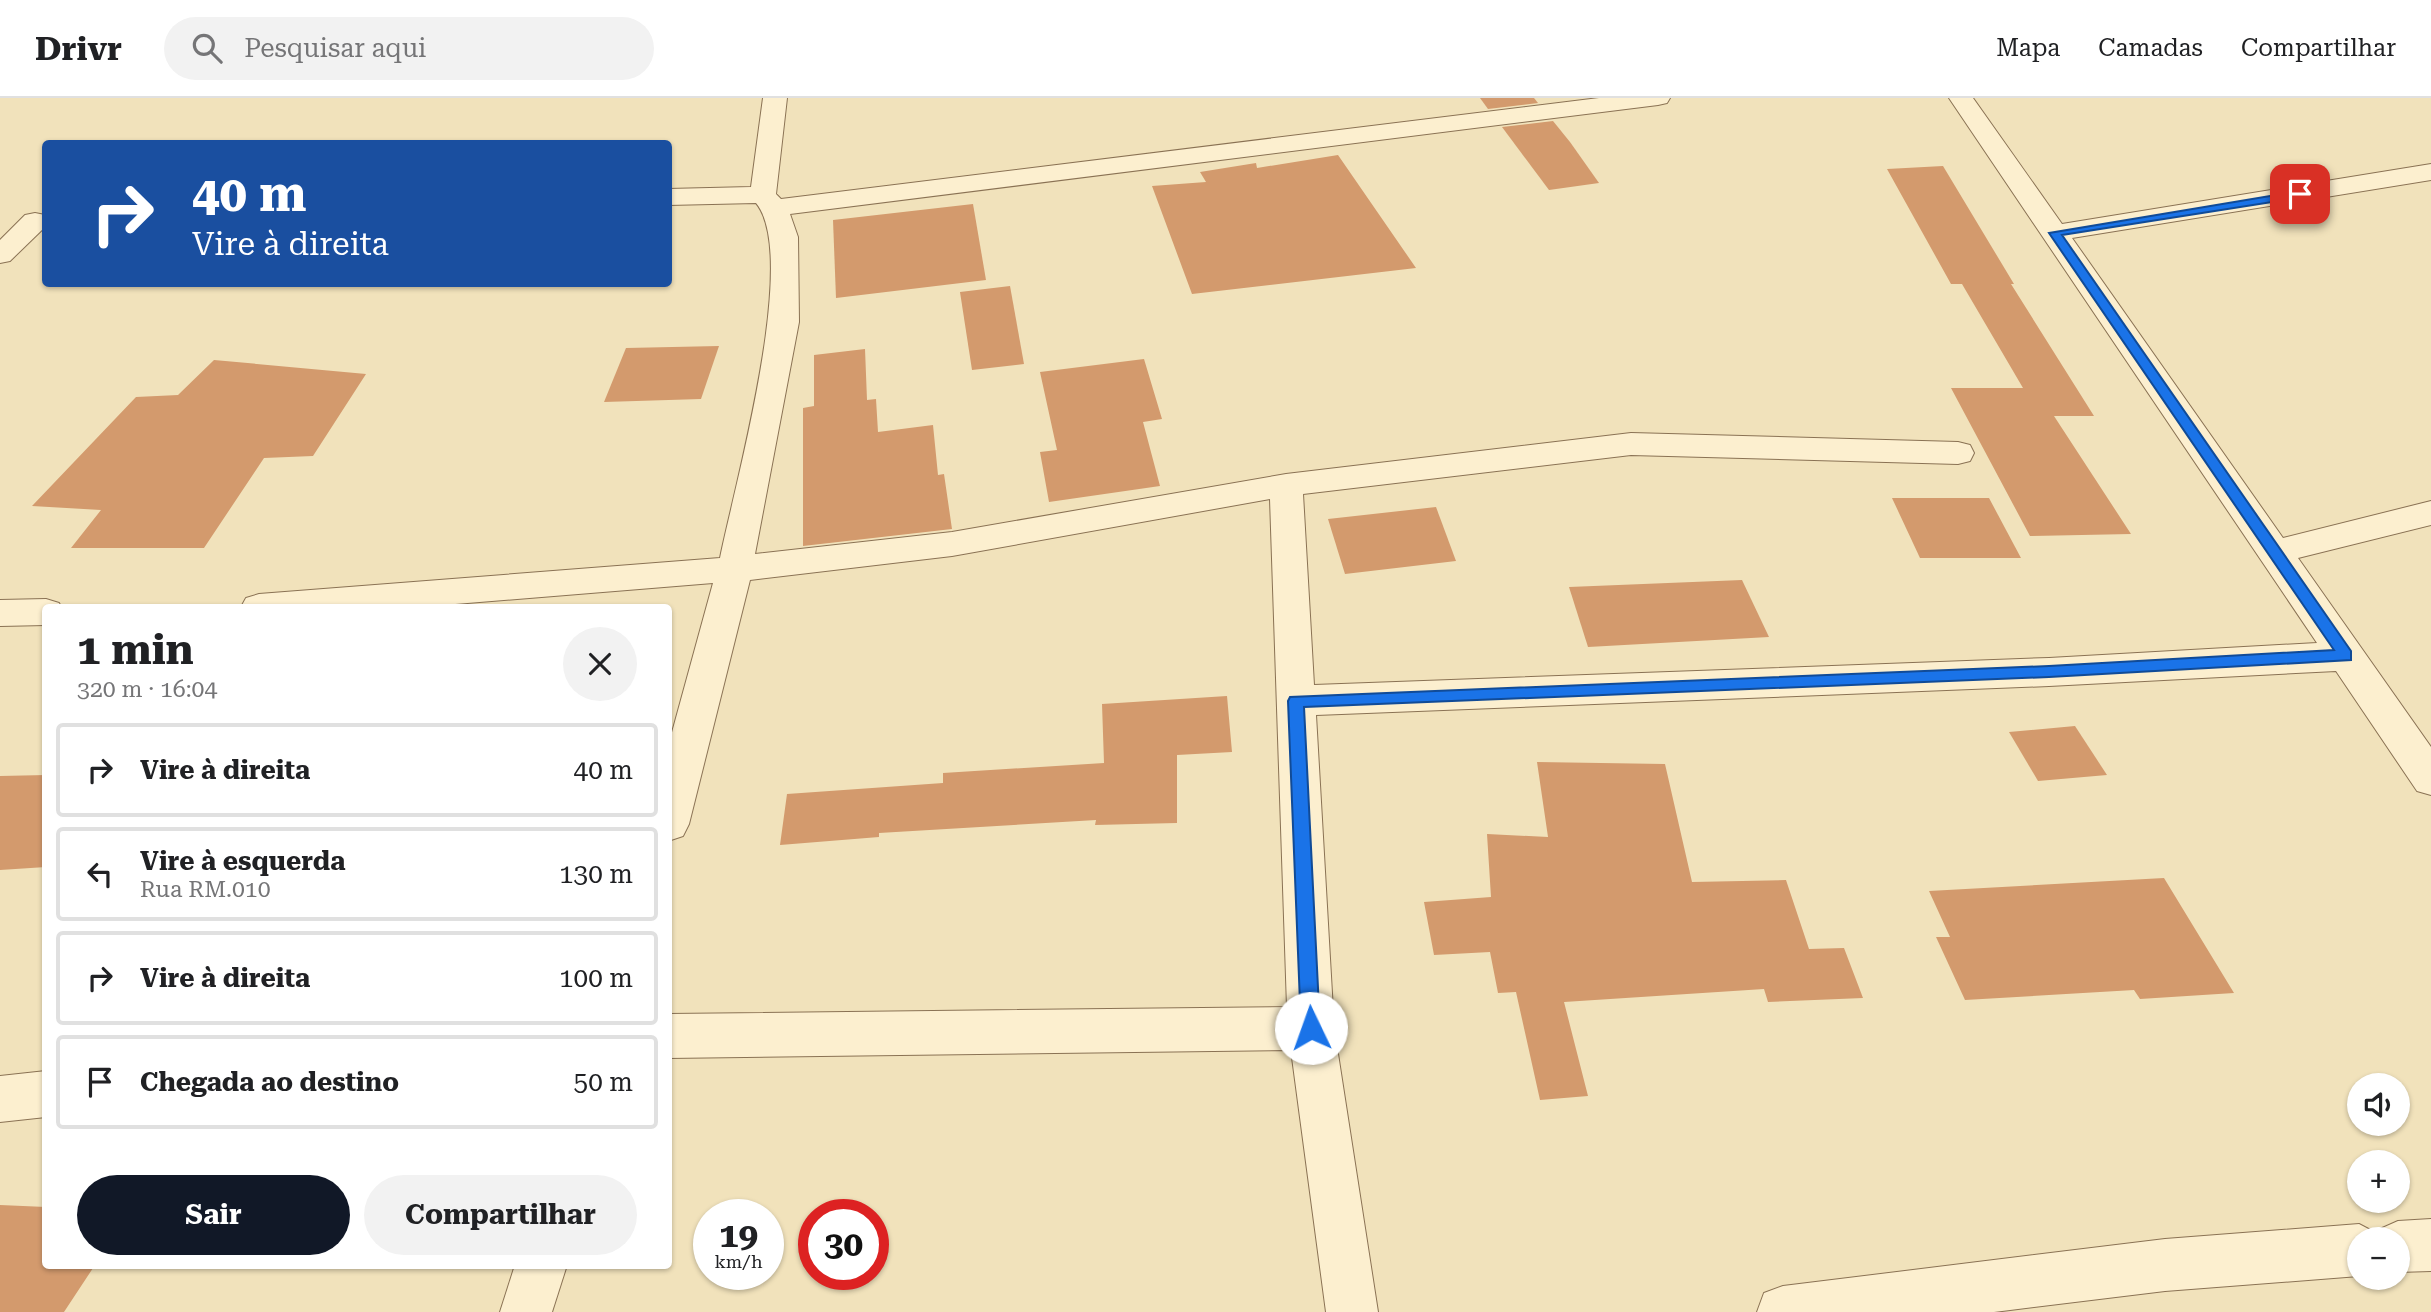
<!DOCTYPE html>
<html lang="pt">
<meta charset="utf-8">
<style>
:root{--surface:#fff;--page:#f2f2f2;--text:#202124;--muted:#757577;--line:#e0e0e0;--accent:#111827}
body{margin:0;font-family:"Roboto Serif",serif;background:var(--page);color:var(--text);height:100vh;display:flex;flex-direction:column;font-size:26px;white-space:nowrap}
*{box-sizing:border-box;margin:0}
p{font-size:23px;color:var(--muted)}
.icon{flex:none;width:38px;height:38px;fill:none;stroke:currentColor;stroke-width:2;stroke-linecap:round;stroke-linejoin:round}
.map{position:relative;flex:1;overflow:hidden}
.drawer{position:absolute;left:42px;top:506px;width:630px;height:665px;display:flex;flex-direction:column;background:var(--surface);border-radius:7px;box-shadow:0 2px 5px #0004}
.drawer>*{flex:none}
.hud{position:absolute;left:42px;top:42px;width:630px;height:147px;border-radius:7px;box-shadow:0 2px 5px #0004;background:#1a4fa0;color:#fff;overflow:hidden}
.tools{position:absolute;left:2347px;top:975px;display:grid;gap:14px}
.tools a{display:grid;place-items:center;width:63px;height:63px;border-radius:50%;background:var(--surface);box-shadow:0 2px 5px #0004;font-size:35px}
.speed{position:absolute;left:693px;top:1101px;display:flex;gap:14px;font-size:35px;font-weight:700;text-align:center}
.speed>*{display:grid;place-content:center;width:91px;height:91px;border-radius:50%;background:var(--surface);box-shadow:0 2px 5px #0004;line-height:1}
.speed small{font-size:18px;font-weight:400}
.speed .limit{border:10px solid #d22;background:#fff;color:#111}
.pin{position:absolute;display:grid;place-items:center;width:60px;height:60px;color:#fff;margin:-30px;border-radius:14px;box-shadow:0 4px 10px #0006}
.me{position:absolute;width:77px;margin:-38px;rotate:357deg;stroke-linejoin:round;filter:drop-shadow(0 0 5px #0008)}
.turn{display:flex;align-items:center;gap:24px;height:147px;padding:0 35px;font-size:32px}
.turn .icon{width:91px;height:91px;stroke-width:2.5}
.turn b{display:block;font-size:49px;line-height:60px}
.round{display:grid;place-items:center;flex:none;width:74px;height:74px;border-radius:37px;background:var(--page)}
.head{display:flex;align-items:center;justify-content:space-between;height:119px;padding:0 35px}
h1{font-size:42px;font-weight:700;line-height:52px}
.primary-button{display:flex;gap:14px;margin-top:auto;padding:14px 35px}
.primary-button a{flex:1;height:80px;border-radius:42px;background:var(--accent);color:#fff;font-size:28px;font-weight:700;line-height:80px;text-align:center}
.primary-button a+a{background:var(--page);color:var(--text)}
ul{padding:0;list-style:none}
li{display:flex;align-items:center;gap:21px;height:94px;margin:0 14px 10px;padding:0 21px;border:4px solid var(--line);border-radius:7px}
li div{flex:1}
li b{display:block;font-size:26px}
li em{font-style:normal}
header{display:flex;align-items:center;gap:42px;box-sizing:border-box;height:98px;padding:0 35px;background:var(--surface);border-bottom:2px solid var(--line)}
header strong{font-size:33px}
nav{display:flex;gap:38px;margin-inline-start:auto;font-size:24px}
.search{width:490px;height:63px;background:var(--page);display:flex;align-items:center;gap:18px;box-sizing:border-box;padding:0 24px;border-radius:38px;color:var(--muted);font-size:26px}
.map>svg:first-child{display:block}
.building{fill:#d39a6d}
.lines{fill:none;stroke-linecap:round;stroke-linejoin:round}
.street-casing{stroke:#8a7254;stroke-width:2}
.street{fill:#fcefcf;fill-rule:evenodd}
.route{fill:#1a73e8;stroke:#114b97;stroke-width:2}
</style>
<header>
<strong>Drivr</strong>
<div class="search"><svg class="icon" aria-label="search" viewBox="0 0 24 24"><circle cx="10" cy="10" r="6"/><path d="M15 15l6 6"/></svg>Pesquisar aqui</div>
<nav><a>Mapa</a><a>Camadas</a><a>Compartilhar</a></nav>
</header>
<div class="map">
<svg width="2431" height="1214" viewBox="0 0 2431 1214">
<rect width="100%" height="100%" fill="#f1e2bb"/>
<g class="building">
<polygon points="1480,0 1534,0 1538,5 1488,11"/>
<polygon points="1553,23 1570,44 1599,85 1549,92 1502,29"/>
<polygon points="1338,57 1416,170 1192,196 1152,88 1206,84 1200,74 1256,65 1257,70"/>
<polygon points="1943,68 2014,186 2011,186 2094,318 2054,318 2131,436 2030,438 1951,290 2023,290 1962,186 1951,186 1887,71"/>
<polygon points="973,106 986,182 836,200 833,122"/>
<polygon points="1010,188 1024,266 972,272 960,194"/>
<polygon points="719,248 701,301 604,304 626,250"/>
<polygon points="865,251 867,302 876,301 878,334 933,327 938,377 944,376 952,431 803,448 803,310 814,308 814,257"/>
<polygon points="1144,261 1162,321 1143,324 1160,388 1049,404 1040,354 1057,352 1040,274"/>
<polygon points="214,262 366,276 313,358 264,360 204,450 71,450 101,412 32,408 136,299 178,297"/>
<polygon points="1892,400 1989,400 2021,460 1920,460"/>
<polygon points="1436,409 1456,463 1345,476 1328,421"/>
<polygon points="1742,482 1769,539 1588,549 1569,489"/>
<polygon points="1227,598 1232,654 1177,657 1177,725 1095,727 1096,722 879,735 879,739 780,747 787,696 943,685 943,675 1104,665 1102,606"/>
<polygon points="2075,628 2107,677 2038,683 2009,634"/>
<polygon points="1537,664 1665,666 1692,784 1786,782 1809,851 1844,850 1863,900 1768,904 1764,891 1564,904 1588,998 1540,1002 1516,894 1498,895 1490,854 1434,857 1424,804 1491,799 1487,736 1548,739"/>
<polygon points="46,677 46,769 0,772 0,678"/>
<polygon points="2164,780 2234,895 2140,901 2134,892 1965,902 1936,839 1950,839 1929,793"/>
<polygon points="0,1107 46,1109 46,1167 95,1167 64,1214 0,1214"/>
</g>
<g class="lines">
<defs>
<g id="street">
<path d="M763,0H787L776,96L781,101L1599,0H1670L1667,5L1658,7L790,116L798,139L799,224L755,456L952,434L1286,376L1631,335L1958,344L1970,347L1974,355L1970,363L1958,366L1631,357L1303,396L1314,587L2049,560L2317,545L1949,0H1973L2062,126L2431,66V82L2072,140L2283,440L2431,403V427L2298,460L2431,649V697L2417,693L2336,573L2049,588L1316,617L1334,930L1378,1214H1326L1291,952L668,960V916L1287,909L1270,401L952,458L750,482L689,726L683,738L668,743V649L713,485L419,509H241L246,500L259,496L720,460C734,390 800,158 756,105L668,107V91L751,89Z"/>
<polygon points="35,115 45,117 45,129 10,163 0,165 0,142 25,117"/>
<polygon points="46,501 59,505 61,509 46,509 46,527 0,528 0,502"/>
<polygon points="46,973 46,1019 0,1024 0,978"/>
<polygon points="2431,1121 2431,1173 2398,1174 2398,1141 2359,1141 2359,1178 2165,1193 1994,1214 1757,1214 1764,1195 1783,1188 2165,1141 2359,1126 2378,1136 2380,1131 2398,1123"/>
<polygon points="515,1167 567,1167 552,1214 500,1214"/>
</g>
</defs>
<use href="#street" class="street-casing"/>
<use href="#street" class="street"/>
</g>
<polygon class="route" points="2300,93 2305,96 2304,99 2062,137 2351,553 2351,562 2049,579 1304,609 1320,930 1317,936 1311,939 1304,936 1301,930 1288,603 1290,599 2049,568 2334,552 2049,135"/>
</svg>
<div class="tools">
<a><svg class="icon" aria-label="sound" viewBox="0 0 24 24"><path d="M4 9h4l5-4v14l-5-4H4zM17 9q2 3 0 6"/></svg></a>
<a>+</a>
<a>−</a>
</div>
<div class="speed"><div>19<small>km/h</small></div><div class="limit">30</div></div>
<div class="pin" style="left:2300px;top:96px;background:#d93025"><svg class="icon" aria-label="arrive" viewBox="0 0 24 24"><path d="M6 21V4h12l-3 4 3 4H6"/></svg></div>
<svg class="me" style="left:1311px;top:930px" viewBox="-20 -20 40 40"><circle r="19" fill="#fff"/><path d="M0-13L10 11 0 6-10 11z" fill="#1a73e8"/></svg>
<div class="hud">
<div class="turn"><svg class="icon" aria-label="right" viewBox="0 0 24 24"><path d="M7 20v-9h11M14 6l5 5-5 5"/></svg><div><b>40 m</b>Vire à direita</div></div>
</div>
<section class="drawer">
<div class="head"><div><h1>1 min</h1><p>320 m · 16:04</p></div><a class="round"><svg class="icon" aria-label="close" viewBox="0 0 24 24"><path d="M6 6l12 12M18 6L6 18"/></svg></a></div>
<ul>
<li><svg class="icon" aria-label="right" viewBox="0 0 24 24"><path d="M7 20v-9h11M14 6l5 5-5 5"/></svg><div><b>Vire à direita</b></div><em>40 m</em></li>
<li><svg class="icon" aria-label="left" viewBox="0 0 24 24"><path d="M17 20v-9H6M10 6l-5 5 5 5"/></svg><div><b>Vire à esquerda</b><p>Rua RM.010</p></div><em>130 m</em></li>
<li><svg class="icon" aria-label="right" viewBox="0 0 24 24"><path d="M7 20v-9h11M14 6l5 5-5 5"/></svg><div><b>Vire à direita</b></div><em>100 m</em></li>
<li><svg class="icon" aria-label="arrive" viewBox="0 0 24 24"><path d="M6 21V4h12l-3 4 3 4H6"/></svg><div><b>Chegada ao destino</b></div><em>50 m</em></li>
</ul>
<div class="primary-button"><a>Sair</a><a>Compartilhar</a></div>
</section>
</div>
